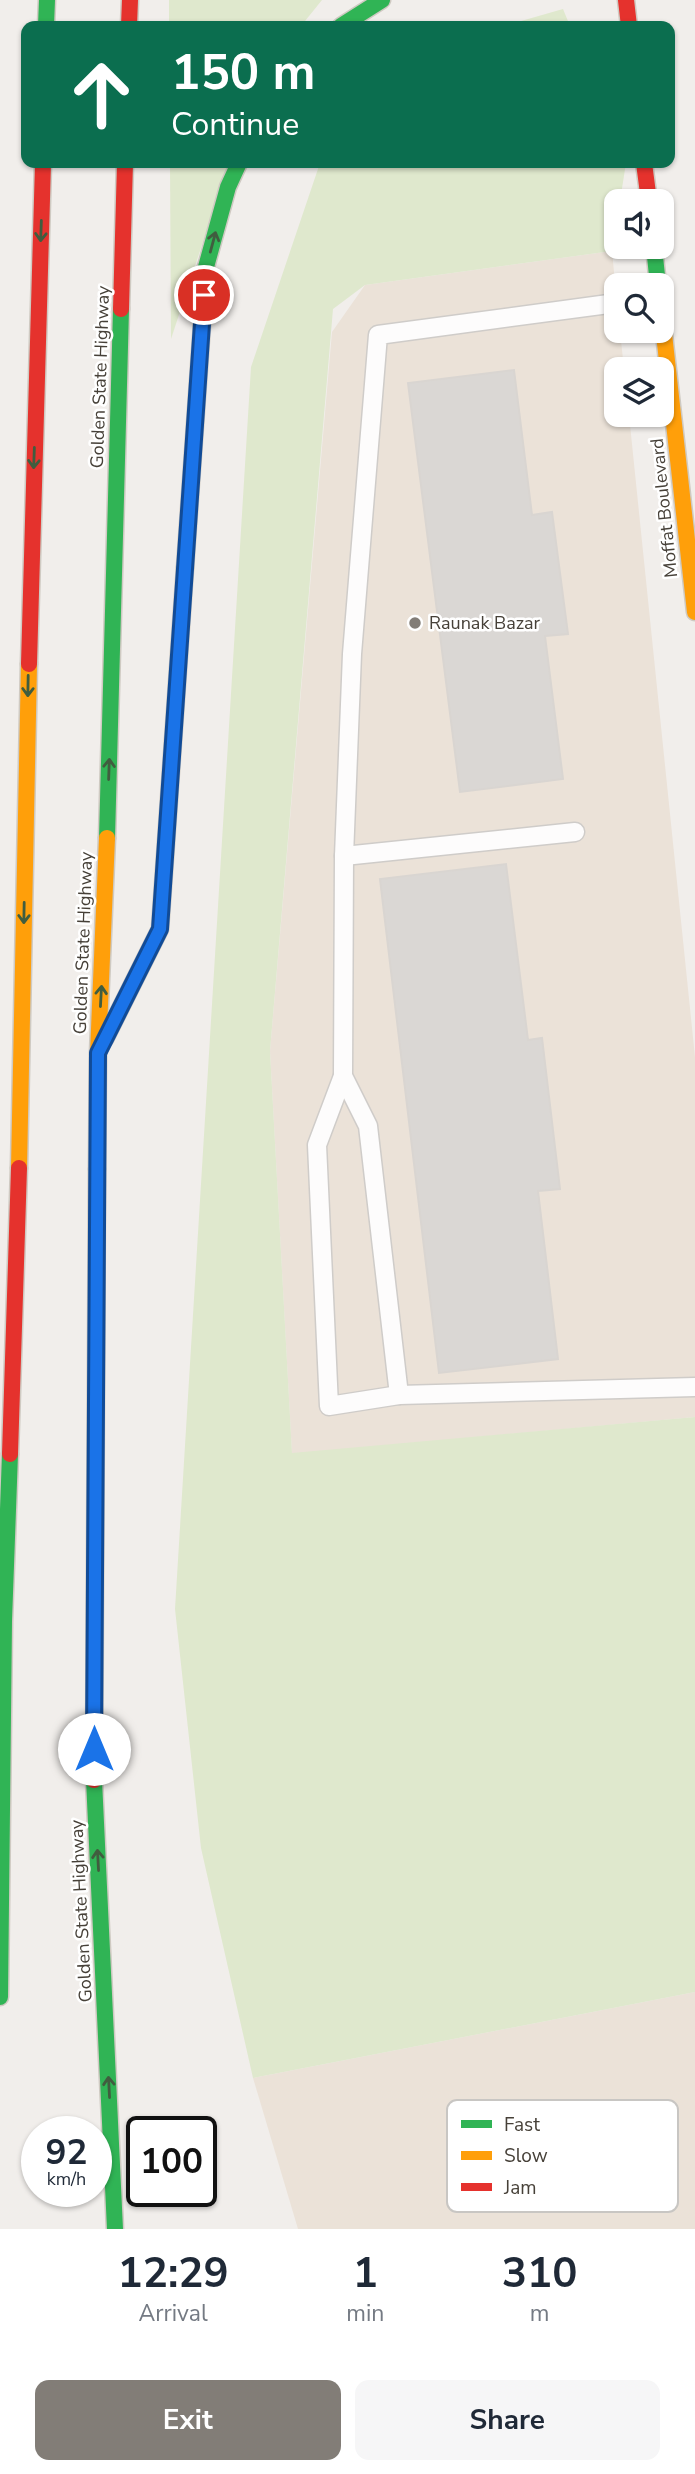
<!DOCTYPE html>
<style>
:root{--surface:#fff;--page:#f6f6f7;--text:#1f2937;--muted:#747a83;--accent:#827d77}
body{margin:0;font-family:"Nunito Sans",sans-serif;background:var(--page);color:var(--text);height:100vh;display:flex;flex-direction:column;font-size:26px;white-space:nowrap}
*{box-sizing:border-box;margin:0}
p{font-size:23px;color:var(--muted)}
.icon{flex:none;width:38px;height:38px;fill:none;stroke:currentColor;stroke-width:2;stroke-linecap:round;stroke-linejoin:round}
.map{position:relative;height:2229px;overflow:hidden}
.panel{display:flex;flex-direction:column;background:var(--surface);flex:1}
.panel>*{flex:none}
.banner{position:absolute;left:21px;top:21px;width:654px;height:147px;border-radius:14px;box-shadow:0 2px 5px #0004;background:#0b6e4f;color:#fff;overflow:hidden}
.buttons{position:absolute;left:604px;top:189px;display:grid;gap:14px}
.buttons a{display:grid;place-items:center;width:70px;height:70px;border-radius:14px;background:var(--surface);box-shadow:0 2px 5px #0004;font-size:35px}
.speed{position:absolute;left:21px;top:2116px;display:flex;gap:14px;font-size:35px;font-weight:700;text-align:center}
.speed>*{display:grid;place-content:center;width:91px;height:91px;border-radius:50%;background:var(--surface);box-shadow:0 2px 5px #0004;line-height:1}
.speed small{font-size:18px;font-weight:400}
.speed .limit{border:4px solid #111;border-radius:10px;background:#fff;color:#111}
.pin{position:absolute;display:grid;place-items:center;width:60px;height:60px;color:#fff;margin:-30px;border:4px solid #fff;border-radius:50%;box-shadow:0 2px 7px #0007}
.me{position:absolute;width:77px;margin:-38px;rotate:0deg;stroke-linejoin:round;filter:drop-shadow(0 0 5px #0008)}
.turn{display:flex;align-items:center;gap:24px;height:147px;padding:0 35px;font-size:32px}
.turn .icon{width:91px;height:91px;stroke-width:2.5}
.turn b{display:block;font-size:49px;line-height:60px}
.eta{display:flex;justify-content:space-evenly;align-items:center;height:119px;text-align:center}
.eta b{font-size:42px;font-weight:700;line-height:49px}
.button{display:flex;gap:14px;margin-top:auto;padding:14px 35px}
.button a{flex:1;height:80px;border-radius:14px;background:var(--accent);color:#fff;font-size:28px;font-weight:700;line-height:80px;text-align:center}
.button a+a{background:var(--page);color:var(--text)}
.map>svg:first-child{display:block}
.commercial{fill:#ebe2d8}
.green{fill:#dfe8cd}
.building{fill:#dad7d4;stroke:#d9d5d1;stroke-width:2}
.lines{fill:none;stroke-linecap:round;stroke-linejoin:round}
.lane-casing{stroke:#cfccc9;stroke-width:21}
.fast-casing{stroke:#cfcac2;stroke-width:19}
.slow-casing{stroke:#cfcac2;stroke-width:19}
.jam-casing{stroke:#cfcac2;stroke-width:19}
.lane{stroke:#fdfcfc;stroke-width:18}
.fast{stroke:#30b455;stroke-width:16}
.slow{stroke:#ff9f0a;stroke-width:16}
.jam{stroke:#e5322d;stroke-width:16}
.oneway{stroke:#405d3f}
.route-casing{stroke:#114b97;stroke-width:18}
.route{stroke:#1a73e8;stroke-width:12}
.poi-dot{fill:#827d77;stroke:#fff;stroke-width:2.5}
.labels{text-anchor:middle;dominant-baseline:central;stroke-width:5;stroke-linejoin:round;paint-order:stroke}
.street-label{font-size:18px;fill:#464038;stroke:#fff}
.poi-label{font-size:18px;fill:#464038;stroke:#fff;text-anchor:start}
.key{fill:#fff;stroke:#c8c6c3;stroke-width:2}
.key-label{font-size:19px;fill:#464038}
</style>
<div class="map">
<svg width="695" height="2229" viewBox="0 0 695 2229">
<rect width="100%" height="100%" fill="#f1eeeb"/>
<g class="commercial">
<polygon points="612,251 616,293 616,331 620,331 624,369 616,369 616,415 629,415 695,1057 695,1417 292,1454 270,1051 332,332 365,285"/>
<polygon points="695,1992 695,2229 298,2229 253,2078"/>
</g>
<g class="green">
<polygon points="169,0 322,0 301,26 169,26"/>
<polygon points="563,9 570,26 504,26"/>
<polygon points="170,163 229,163 171,339"/>
<polygon points="320,163 626,163 620,201 616,201 616,224 612,251 365,285 333,309 270,1051 292,1453 695,1417 695,1992 253,2078 201,1848 175,1609 251,367"/>
</g>
<g class="building">
<polygon points="514,370 532,515 552,512 568,634 545,636 563,779 460,792 408,383"/>
<polygon points="506,864 528,1040 542,1038 560,1189 538,1191 558,1359 439,1373 380,879"/>
</g>
<g class="lines">
<defs>
<g id="lane">
<polyline points="344,856 575,832"/>
<polyline points="343,1076 317,1145 329,1406 399,1395 695,1387"/>
<polyline points="399,1395 368,1126 343,1076 344,856 352,654 378,335 616,303"/>
</g>
<g id="fast">
<polyline points="46,26 47,0"/>
<polyline points="341,26 382,0"/>
<polyline points="654,247 658,285"/>
<polyline points="185,568 206,267 228,187 239,163"/>
<polyline points="107,838 121,309"/>
<polyline points="94,1780 115,2229"/>
<polyline points="0,1997 4,1621 10,1454"/>
</g>
<g id="slow">
<polyline points="662,316 695,612"/>
<polyline points="19,1168 29,664"/>
<polyline points="97,1169 98,1053 107,838"/>
</g>
<g id="jam">
<polyline points="626,0 629,26"/>
<polyline points="129,26 130,0"/>
<polyline points="644,163 649,201"/>
<polyline points="121,309 125,163"/>
<polyline points="29,664 43,163"/>
<polyline points="105,1039 160,929 185,568"/>
<polyline points="10,1454 19,1168"/>
<polyline points="94,1780 97,1169"/>
</g>
</defs>
<use href="#lane" class="lane-casing"/>
<use href="#fast" class="fast-casing"/>
<use href="#slow" class="slow-casing"/>
<use href="#jam" class="jam-casing"/>
<use href="#lane" class="lane"/>
<use href="#fast" class="fast"/>
<use href="#slow" class="slow"/>
<use href="#jam" class="jam"/>
</g>
<defs><path id="oneway-shaft" d="M-6 0H5M1.5-3L5.5 0L1.5 3" fill="none" stroke-width="1.6" stroke-linecap="round" stroke-linejoin="round" transform="scale(1.75)"/></defs>
<g class="oneway">
<use href="#oneway-shaft" transform="translate(41 231) rotate(92)"/>
<use href="#oneway-shaft" transform="translate(213 242) rotate(-75)"/>
<use href="#oneway-shaft" transform="translate(34 458) rotate(92)"/>
<use href="#oneway-shaft" transform="translate(28 686) rotate(91)"/>
<use href="#oneway-shaft" transform="translate(109 769) rotate(-88)"/>
<use href="#oneway-shaft" transform="translate(24 913) rotate(91)"/>
<use href="#oneway-shaft" transform="translate(101 996) rotate(-87)"/>
<use href="#oneway-shaft" transform="translate(98 1860) rotate(-93)"/>
<use href="#oneway-shaft" transform="translate(109 2087) rotate(-93)"/>
</g>
<g class="lines">
<defs>
<polyline id="route" points="94,1749 98,1053 160,929 204,295"/>
</defs>
<use href="#route" class="route-casing"/>
<use href="#route" class="route"/>
</g>
<circle class="poi-dot" cx="415" cy="623" r="7"/>
<g class="labels">
<g class="street-label">
<text transform="translate(100 377) rotate(-88)">Golden State Highway</text>
<text transform="translate(664 508) rotate(-96)">Moffat Boulevard</text>
<text transform="translate(83 943) rotate(-88)">Golden State Highway</text>
<text transform="translate(81 1911) rotate(-93)">Golden State Highway</text>
</g>
<g class="poi-label">
<text x="429" y="623">Raunak Bazar</text>
</g>
</g>
<rect x="447" y="2100" width="231" height="112" rx="10" class="key"/>
<rect x="461" y="2120" width="31" height="8" fill="#30b455"/>
<rect x="461" y="2151" width="31" height="9" fill="#ff9f0a"/>
<rect x="461" y="2183" width="31" height="8" fill="#e5322d"/>
<g class="key-label">
<text x="504" y="2131">Fast</text>
<text x="504" y="2162">Slow</text>
<text x="504" y="2194">Jam</text>
</g>
</svg>
<div class="buttons">
<a><svg class="icon" aria-label="sound" viewBox="0 0 24 24"><path d="M4 9h4l5-4v14l-5-4H4zM17 9q2 3 0 6"/></svg></a>
<a><svg class="icon" aria-label="search" viewBox="0 0 24 24"><circle cx="10" cy="10" r="6"/><path d="M15 15l6 6"/></svg></a>
<a><svg class="icon" aria-label="layers" viewBox="0 0 24 24"><path d="M12 4l9 5-9 5-9-5zM3 14l9 5 9-5"/></svg></a>
</div>
<div class="speed"><div>92<small>km/h</small></div><div class="limit">100</div></div>
<div class="pin" style="left:204px;top:295px;background:#d93025"><svg class="icon" aria-label="arrive" viewBox="0 0 24 24"><path d="M6 21V4h12l-3 4 3 4H6"/></svg></div>
<svg class="me" style="left:94px;top:1749px" viewBox="-20 -20 40 40"><circle r="19" fill="#fff"/><path d="M0-13L10 11 0 6-10 11z" fill="#1a73e8"/></svg>
<div class="banner">
<div class="turn"><svg class="icon" aria-label="ahead" viewBox="0 0 24 24"><path d="M12 20V5M6 11l6-6 6 6"/></svg><div><b>150 m</b>Continue</div></div>
</div>
</div>
<section class="panel">
<div class="eta">
<div><b>12:29</b><p>Arrival</p></div>
<div><b>1</b><p>min</p></div>
<div><b>310</b><p>m</p></div>
</div>
<div class="button"><a>Exit</a><a>Share</a></div>
</section>
